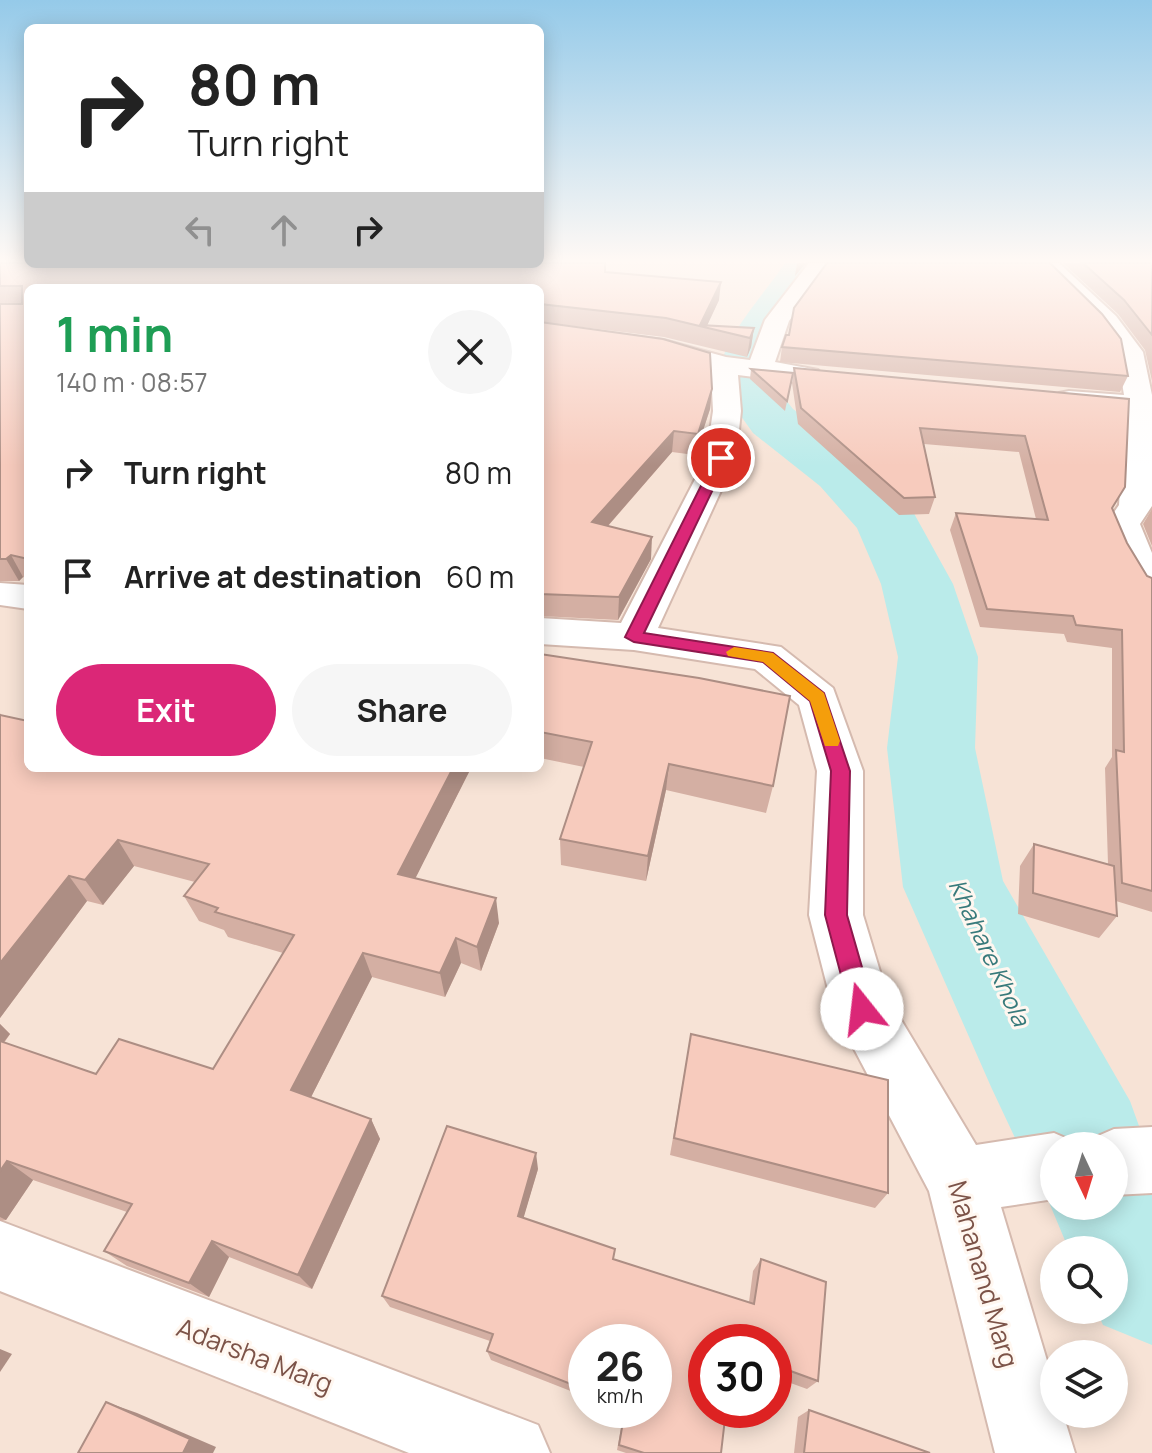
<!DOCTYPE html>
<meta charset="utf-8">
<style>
:root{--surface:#fff;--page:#f6f6f6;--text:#222;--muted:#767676;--accent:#db2777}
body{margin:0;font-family:Manrope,sans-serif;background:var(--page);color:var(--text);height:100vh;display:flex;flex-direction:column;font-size:30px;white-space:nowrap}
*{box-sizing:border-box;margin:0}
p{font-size:26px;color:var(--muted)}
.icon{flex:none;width:44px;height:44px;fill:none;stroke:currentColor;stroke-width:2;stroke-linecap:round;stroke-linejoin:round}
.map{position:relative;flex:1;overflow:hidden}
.side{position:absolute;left:24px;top:284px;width:520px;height:488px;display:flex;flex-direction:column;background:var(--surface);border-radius:12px;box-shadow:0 4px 20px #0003}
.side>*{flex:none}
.top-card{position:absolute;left:24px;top:24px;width:520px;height:244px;border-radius:12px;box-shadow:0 4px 20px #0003;background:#fff;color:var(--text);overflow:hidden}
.needle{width:52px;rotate:176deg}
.fabs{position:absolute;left:1040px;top:1132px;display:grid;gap:16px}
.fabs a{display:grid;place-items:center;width:88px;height:88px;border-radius:50%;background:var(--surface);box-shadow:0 4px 20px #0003;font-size:40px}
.speed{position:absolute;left:568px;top:1324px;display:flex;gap:16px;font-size:40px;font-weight:700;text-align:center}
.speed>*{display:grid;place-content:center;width:104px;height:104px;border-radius:50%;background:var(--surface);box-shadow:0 4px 20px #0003;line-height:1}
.speed small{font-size:20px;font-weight:400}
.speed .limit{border:12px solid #d22;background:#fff;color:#111}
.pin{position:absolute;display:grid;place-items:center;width:68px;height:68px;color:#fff;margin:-34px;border:4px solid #fff;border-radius:50%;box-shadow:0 2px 8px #0007}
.me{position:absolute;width:88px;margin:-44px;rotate:344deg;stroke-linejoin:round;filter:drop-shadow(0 0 6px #0008)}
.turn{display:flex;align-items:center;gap:28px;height:168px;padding:0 32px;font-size:36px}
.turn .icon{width:104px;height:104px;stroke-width:2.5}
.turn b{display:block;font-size:56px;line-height:68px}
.lanes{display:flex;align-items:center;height:76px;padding:0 32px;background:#0003;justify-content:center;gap:40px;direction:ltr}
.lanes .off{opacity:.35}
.round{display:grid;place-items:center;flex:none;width:84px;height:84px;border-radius:42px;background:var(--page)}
.head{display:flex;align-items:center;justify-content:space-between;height:136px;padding:0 32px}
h1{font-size:48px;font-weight:700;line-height:60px;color:#1e9e55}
.action{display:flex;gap:16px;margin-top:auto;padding:16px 32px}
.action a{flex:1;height:92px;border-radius:48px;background:var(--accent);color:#fff;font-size:32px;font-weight:700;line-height:92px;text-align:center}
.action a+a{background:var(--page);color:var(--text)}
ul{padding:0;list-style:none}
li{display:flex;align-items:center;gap:24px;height:104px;padding:0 32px}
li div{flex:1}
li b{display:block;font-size:30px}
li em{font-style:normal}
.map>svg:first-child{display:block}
.residential{fill:#f7e3d6;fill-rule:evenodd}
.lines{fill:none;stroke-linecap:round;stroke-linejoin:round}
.river{fill:#baebea;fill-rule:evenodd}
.minor-casing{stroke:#d5baaf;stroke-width:4}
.minor{fill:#fff;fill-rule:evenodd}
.wall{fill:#d4afa3}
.shaded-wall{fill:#ad8e84}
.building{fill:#f7cbbd;stroke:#ad8e84;stroke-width:2}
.route{fill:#db2777;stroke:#8e194d;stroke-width:2}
.slow{fill:#f59e0b}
.labels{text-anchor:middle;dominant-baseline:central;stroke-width:6;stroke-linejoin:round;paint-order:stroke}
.water-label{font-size:24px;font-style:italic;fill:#387a7b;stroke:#fff7f0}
.near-street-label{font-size:26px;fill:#7c5348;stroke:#fff7f0}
</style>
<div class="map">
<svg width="1152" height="1453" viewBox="0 0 1152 1453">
<rect width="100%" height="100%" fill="#fef2e8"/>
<path class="residential" d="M0,263H1152V1453H0ZM28,288H540V768H28ZM1054,1146H1114V1206H1054ZM1054,1250H1114V1310H1054ZM586,1342H654V1410H586ZM706,1342H774V1410H706ZM1054,1354H1114V1414H1054Z"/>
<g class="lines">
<path class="river" d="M785,263H827C803,302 774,332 769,379L793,409L864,460L911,508L953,584L978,657L975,748L1003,881L1130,1101L1147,1148L1152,1150V1345L1103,1325L1096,1310H1114V1250H1069L1048,1200L1050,1195L1040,1191L992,1089L903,887L887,748L898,657L881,584L857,528L820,486L753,433L716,381C726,332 758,303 785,263ZM1054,1146H1114V1206H1054Z"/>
<defs>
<g id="minor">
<polygon points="809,263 831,263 789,321 775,362 818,370 822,376 818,382 809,384 738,375 741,411 736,458 658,628 781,647 833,688 863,771 863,915 888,998 976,1145 1054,1133 1077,1143 1079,1146 1054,1146 1054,1199 1001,1207 1054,1384 1054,1414 1063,1414 1075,1453 995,1453 929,1191 833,1009 809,915 817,771 799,705 755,669 634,650 540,644 540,618 621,623 706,458 713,411 711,370 662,355 540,338 540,324 664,340 726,357 750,360 765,320"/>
<path d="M1036,263H1059L1116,316L1143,352L1152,395V506L1140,524L1152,553V595L1139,592C1124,571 1115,548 1106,524L1119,505L1125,412L1059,405L1055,399L1059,393L1069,391L1124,395L1117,352L1098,326Z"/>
<polygon points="0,583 28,585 28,609 0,605"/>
<polygon points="1152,1127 1152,1193 1114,1195 1114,1146 1088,1146 1091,1139 1114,1129"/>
<polygon points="0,1221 538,1425 550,1453 409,1453 0,1291"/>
</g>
</defs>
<use href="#minor" class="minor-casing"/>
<use href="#minor" class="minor"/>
</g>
<g class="wall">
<polygon points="0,263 606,272 719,300 707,325 754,328 751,347 747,357 664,337 540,322 540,288 28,288 28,579 23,577 19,581 0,581"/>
<polygon points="1063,263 1152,263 1152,381 1145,350 1118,314"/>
<polygon points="540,322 712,389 710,409 695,455 672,452 608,526 651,559 618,620 540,616"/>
<polygon points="789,335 1128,376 1120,392 780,362 782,347"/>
<polygon points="794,368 1129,399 1112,510 1127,543 1147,576 1152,578 1152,912 1116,901 1117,916 1099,938 1018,914 1020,866 1034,844 1108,864 1105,768 1112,757 1112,648 1067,642 1064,634 980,627 950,530 956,513 1036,519 1019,452 924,444 935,497 929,514 899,515 798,424 792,383"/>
<polygon points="751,369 793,373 785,411 750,379"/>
<polygon points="1152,509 1152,546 1143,524"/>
<polygon points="540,654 773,786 766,813 666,790 646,881 561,865 560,839 584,767 540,758"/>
<polygon points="0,713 28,768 471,768 415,878 499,923 481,971 461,963 445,997 372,977 311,1097 371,1119 380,1139 312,1289 229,1257 209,1297 127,1266 104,1251 127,1212 33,1180 6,1220 0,1221 0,1024 10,1034 4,1043 96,1074 213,1069 283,953 228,937 224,930 199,921 184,896 195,882 134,866 103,905 87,901 0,1018"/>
<polygon points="691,1034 888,1193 875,1208 670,1155"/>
<polygon points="538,1169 523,1218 614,1259 749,1302 753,1271 761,1259 818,1381 807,1389 774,1377 774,1342 706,1342 721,1453 626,1453 617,1450 624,1412 618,1410 654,1410 586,1342 586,1397 491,1360 487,1351 490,1341 390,1307 382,1296"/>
<polygon points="809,1410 930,1453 794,1453 798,1417"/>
</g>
<g class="shaded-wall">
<polygon points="797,263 806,263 795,276"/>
<polygon points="721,282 719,300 706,328 700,326"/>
<polygon points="754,328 751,347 747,357 750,338"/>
<polygon points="712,389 710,409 695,455 698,434"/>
<polygon points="674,431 672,452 592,544 592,522"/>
<polygon points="652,537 651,559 618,620 619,597"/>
<polygon points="11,555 23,577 19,581 6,559"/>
<polygon points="669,764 666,790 646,881 648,856"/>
<polygon points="453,768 471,768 405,899 398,874"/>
<polygon points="118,840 134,866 103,905 85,880"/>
<polygon points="69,876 87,901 0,1018 0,963"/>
<polygon points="496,898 499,923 481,971 477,947"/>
<polygon points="456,938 461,963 445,997 440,973"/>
<polygon points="363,953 372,977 304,1111 291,1090"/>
<polygon points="0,1024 10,1034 0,1047"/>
<polygon points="371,1119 380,1139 312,1289 298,1275"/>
<polygon points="536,1153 538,1169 520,1230 518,1216"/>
<polygon points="7,1161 33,1180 6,1220 0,1217 0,1171"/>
<polygon points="212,1241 229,1257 209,1297 189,1283"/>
<polygon points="0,1349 12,1354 0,1372"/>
<polygon points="106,1402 137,1413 216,1447 213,1453 183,1453"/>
</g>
<g class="building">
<polygon points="0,263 605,263 605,272 721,282 700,325 754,328 750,338 666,318 540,304 540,288 28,288 28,559 11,555 6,559 0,559 0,304 22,304 22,286 0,286"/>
<polygon points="827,263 1050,263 1102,314 1121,339 1128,376 782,347 786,335 789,335 794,308"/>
<polygon points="1083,263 1152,263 1152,335 1124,300"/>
<polygon points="540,322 663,339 710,353 712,389 698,434 674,431 592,522 652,537 619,597 540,594"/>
<polygon points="794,368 1129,399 1125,487 1112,508 1127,543 1147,576 1152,578 1152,891 1122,883 1116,750 1124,752 1122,630 1076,625 1073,616 987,609 956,513 1048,520 1025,436 920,428 935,497 904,498 801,408"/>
<polygon points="751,369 793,373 787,401"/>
<polygon points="540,654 699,678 790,696 773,786 669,764 648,856 560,839 592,742 540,732"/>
<polygon points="0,715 28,721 28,768 453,768 398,874 496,898 477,947 456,938 440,973 363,953 291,1090 371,1119 298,1275 212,1241 189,1283 104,1251 132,1204 7,1161 0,1171 0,1041 96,1074 119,1039 213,1069 294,935 215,912 218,908 184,896 209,864 118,840 85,880 69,876 0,963"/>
<polygon points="1034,844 1114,866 1117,916 1033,893"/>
<polygon points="691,1034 888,1080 888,1193 674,1138"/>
<polygon points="447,1126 536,1153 518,1216 615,1249 613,1259 754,1304 761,1259 826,1282 818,1381 774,1365 774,1342 706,1342 706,1410 726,1410 721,1453 644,1453 619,1445 625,1410 654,1410 654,1342 586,1342 586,1390 487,1351 493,1334 382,1296"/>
<polygon points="106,1402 190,1439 183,1453 78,1453"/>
<polygon points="809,1410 930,1453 804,1453"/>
</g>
<linearGradient id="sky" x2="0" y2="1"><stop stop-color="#95cae9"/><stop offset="0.56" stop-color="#fff9f5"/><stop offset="1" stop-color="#fff9f5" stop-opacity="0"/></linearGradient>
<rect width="1152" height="466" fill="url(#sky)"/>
<polygon class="route" points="721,454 728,458 644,633 773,653 824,693 850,771 847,915 874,1009 871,1017 862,1020 854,1017 850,1009 825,915 831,771 810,701 763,662 634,642 625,637 715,458"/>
<polygon class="slow" points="734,647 773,653 824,693 840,741 838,746 825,746 810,701 763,662 728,656 726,652"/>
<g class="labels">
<g class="water-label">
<text transform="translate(990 952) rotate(65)">Khahare Khola</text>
</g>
<g class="near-street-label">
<text transform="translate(984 1274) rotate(74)">Mahanand Marg</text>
<text transform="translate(255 1355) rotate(21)">Adarsha Marg</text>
</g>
</g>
</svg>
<div class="fabs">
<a><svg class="needle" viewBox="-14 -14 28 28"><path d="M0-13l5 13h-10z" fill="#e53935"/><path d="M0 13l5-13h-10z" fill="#767676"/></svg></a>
<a><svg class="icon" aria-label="search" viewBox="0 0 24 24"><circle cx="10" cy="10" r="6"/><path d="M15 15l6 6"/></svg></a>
<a><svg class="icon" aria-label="layers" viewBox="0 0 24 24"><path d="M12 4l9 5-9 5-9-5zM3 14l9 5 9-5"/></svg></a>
</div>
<div class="speed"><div>26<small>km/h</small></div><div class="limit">30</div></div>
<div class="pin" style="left:721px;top:458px;background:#d93025"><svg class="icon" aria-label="arrive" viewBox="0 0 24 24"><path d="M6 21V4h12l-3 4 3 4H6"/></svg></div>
<svg class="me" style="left:862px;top:1009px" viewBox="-20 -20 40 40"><circle r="19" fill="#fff"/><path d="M0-13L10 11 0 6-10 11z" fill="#db2777"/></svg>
<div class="top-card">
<div class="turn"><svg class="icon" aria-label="right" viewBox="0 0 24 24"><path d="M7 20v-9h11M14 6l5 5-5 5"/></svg><div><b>80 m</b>Turn right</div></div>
<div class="lanes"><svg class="icon off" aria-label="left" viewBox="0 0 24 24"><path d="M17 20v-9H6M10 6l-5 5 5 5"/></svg><svg class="icon off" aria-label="ahead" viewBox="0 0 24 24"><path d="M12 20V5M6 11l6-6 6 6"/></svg><svg class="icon" aria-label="right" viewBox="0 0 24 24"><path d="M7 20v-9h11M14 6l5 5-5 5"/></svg></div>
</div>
<section class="side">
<div class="head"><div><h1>1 min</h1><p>140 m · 08:57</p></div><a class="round"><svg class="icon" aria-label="close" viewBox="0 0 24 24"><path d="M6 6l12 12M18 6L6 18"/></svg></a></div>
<ul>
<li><svg class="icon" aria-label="right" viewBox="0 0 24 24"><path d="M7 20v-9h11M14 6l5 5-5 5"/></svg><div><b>Turn right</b></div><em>80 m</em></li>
<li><svg class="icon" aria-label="arrive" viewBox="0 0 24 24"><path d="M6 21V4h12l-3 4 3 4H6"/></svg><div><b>Arrive at destination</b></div><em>60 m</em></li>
</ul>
<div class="action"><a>Exit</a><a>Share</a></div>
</section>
</div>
